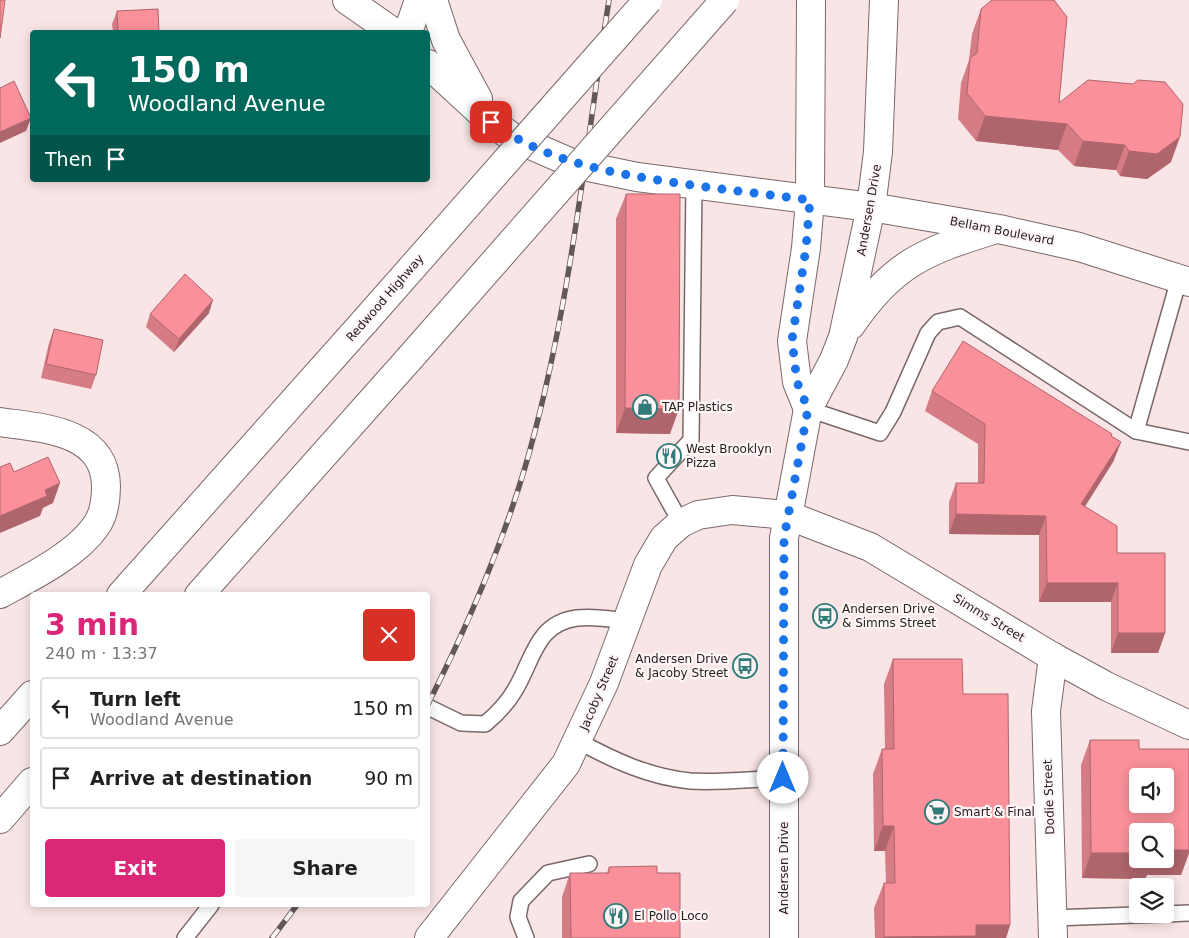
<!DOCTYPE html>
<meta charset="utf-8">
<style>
:root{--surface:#fff;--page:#f6f6f6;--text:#222;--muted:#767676;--line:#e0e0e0;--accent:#db2777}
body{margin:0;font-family:"DejaVu Sans",sans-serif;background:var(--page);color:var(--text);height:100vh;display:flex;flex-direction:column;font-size:19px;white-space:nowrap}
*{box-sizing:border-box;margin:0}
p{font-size:16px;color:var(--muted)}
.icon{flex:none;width:28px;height:28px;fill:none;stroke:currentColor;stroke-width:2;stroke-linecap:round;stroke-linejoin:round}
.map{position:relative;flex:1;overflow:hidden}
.drawer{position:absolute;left:30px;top:592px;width:400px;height:315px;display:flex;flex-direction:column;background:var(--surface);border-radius:5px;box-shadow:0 2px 12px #0003}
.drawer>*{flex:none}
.banner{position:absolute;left:30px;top:30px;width:400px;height:152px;border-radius:5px;box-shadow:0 2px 12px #0003;background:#00695c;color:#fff;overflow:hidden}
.controls{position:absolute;left:1129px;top:768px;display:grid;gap:10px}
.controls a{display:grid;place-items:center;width:45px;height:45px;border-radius:5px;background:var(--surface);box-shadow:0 2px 12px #0003;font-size:25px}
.pin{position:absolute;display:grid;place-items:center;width:42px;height:42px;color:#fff;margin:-21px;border-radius:10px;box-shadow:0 2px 8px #0006}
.me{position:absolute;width:55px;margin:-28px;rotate:0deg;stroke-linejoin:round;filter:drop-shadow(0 0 4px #0008)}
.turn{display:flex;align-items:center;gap:18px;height:105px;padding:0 15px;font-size:22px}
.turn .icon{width:65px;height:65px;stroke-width:2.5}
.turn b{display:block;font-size:35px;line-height:42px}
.then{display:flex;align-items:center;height:48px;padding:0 15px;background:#0003;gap:10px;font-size:19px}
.round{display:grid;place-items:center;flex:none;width:52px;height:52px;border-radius:5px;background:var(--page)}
.head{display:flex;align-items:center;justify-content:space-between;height:85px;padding:0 15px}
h1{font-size:30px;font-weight:700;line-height:38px;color:var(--accent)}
.primary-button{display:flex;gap:10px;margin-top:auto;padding:10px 15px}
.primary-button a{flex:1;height:58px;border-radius:5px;background:var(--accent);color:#fff;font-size:20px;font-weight:700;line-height:58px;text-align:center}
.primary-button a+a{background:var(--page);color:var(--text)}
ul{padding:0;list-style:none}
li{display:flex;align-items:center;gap:15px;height:62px;margin:0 10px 8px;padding:0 5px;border:2px solid var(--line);border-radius:5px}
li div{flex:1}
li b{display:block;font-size:19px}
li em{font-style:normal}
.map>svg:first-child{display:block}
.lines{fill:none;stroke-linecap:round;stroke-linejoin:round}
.lane-casing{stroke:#7a6869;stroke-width:18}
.street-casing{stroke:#7a6869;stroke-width:30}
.secondary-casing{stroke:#7a6869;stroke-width:30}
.highway-casing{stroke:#7a6869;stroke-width:30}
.lane{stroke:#fff;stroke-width:15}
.street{stroke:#fff;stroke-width:28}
.secondary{stroke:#fff;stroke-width:28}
.highway{stroke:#fff;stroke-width:28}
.rail-casing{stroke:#635859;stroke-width:5.5}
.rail{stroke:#fef6f6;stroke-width:4;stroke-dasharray:11;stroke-linecap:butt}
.highway-bridge-casing{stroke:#7a6869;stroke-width:30;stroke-linecap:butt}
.highway-bridge{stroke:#fff;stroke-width:28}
.wall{fill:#d67c84}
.shaded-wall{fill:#ae656c}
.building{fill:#f9909a;stroke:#ae656c;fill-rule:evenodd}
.route{stroke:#1a73e8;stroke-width:9;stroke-dasharray:0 16.2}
.labels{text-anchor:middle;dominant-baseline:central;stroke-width:4.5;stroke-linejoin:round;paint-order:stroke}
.street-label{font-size:12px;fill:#282121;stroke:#fef6f6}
.poi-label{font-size:12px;fill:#282121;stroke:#fef6f6;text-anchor:start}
</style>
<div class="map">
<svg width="1189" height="938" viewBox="0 0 1189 938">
<rect width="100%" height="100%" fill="#fae5e6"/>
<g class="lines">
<defs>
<g id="lane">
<polyline points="1179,279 1136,431 1189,442"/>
<polyline points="808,409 880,433 893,412 928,333 938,322 960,317 1136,431"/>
<polyline points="681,523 656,478 691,440 694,185"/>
<path d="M428,707L461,723L485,724C497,714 507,704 515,690C533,660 536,623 577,618C594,616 611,619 627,621"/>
<path d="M578,741C613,760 649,777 690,781C720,783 753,779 783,778"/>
<polyline points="1165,914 1189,913"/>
<polyline points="1052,918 1164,914"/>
<polyline points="185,938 211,905"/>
<polyline points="526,938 518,917 521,901 548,873 589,864"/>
</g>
<g id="street">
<polyline points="1053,657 1046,711 1053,938"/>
<polyline points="429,938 566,764 604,683 648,565 664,538 681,523 698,515 732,510 787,515 870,547 1053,657 1106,686 1189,725"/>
</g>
<g id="secondary">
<polyline points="347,0 393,32"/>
<polyline points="433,0 446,40 478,99"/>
<polyline points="408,32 419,0"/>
<polyline points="428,64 491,122 512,137 574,164 637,177 871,207 999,229 1079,247 1189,282"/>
<path d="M851,325C892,264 925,251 993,230"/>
<polyline points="808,409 797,382 792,341 806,248 810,200 811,0"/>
<path d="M0,422C41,428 105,430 106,486C106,499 104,515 96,526C76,555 31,577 0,594"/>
<polyline points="784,938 784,538 808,409 834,360 843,337 871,207 878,152 884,0"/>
</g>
<g id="highway">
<polyline points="121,595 365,321"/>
<polyline points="199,595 409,359"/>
<polyline points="0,731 32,695"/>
<polyline points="0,819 32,782"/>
</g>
</defs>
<use href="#lane" class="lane-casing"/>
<use href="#street" class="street-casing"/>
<use href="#secondary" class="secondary-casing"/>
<use href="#highway" class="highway-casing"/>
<use href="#lane" class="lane"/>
<use href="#street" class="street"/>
<use href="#secondary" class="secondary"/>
<use href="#highway" class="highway"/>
<defs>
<g id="rail">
<path d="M428,704C472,617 511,526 535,431C572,290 586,144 609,0"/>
<polyline points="272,938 297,905"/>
</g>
</defs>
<use href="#rail" class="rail-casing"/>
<use href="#rail" class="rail"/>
<defs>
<g id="highway-bridge">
<polyline points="365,321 648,0"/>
<polyline points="409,359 725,0"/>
</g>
</defs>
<use href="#highway-bridge" class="highway-bridge-casing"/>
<use href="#highway-bridge" class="highway-bridge"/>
</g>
<g class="wall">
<polygon points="981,9 1059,103 1171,162 1147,179 1120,176 1116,170 1074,166 1058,150 976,141 958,119 961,83 969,60 972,34"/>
<polygon points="117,11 159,32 113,32 112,24"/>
<polygon points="626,194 670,434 616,433 616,219"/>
<polygon points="209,313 174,352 146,327 150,314"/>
<polygon points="54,329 96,375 91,389 41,378 49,343"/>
<polygon points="932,391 1112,434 1111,436 1121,442 1113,462 1085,506 1117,553 1165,633 1158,653 1111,653 1111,602 1039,602 1039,535 949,534 949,502 956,483 978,483 978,444 925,411"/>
<polygon points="893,659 963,694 1010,925 1006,938 875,938 874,908 884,883 886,883 885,851 874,851 873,774 882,749 885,749 884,684"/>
<polygon points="1090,740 1139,749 1189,749 1189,853 1181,875 1147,875 1145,879 1082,878 1081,765"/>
<polygon points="609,867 657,873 680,938 562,938 562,897 570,873 607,873"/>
</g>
<g class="shaded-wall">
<polygon points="985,116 1067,124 1058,150 976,141"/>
<polygon points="31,118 26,131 0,143 0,132"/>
<polygon points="1180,137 1171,162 1147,179 1120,176 1129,151"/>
<polygon points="1083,141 1125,145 1116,170 1074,166"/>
<polygon points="213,300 209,313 174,352 179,339"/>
<polygon points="625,408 679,409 670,434 616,433"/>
<polygon points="1121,442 1113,462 1074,524 1081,504"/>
<polygon points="60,483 53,503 43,508 40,516 0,533 0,516 45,490"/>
<polygon points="956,514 1046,516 1039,535 949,534"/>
<polygon points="1047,583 1118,583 1111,602 1039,602"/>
<polygon points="1118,633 1165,633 1158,653 1111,653"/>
<polygon points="883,826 894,826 885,851 874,851"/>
<polygon points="1165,850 1189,850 1189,853 1181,875 1147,875 1145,879 1082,878 1091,853 1138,853 1138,859 1165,859"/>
<polygon points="976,925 1010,925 1006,938 883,938 884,937"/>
</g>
<g class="building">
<polygon points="0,0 5,0 0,38"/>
<polygon points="992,0 1054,0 1067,17 1059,103 1088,80 1133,84 1138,80 1165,82 1183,104 1180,137 1157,154 1129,151 1125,145 1083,141 1067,124 985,116 967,93 970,58 977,53 981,9"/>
<polygon points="158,9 159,32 118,32 117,11"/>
<polygon points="14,81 31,118 0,132 0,88"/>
<polygon points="626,194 680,194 679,409 625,408"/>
<polygon points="185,274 213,300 179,339 150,314"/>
<polygon points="54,329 103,340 96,375 46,364"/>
<polygon points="963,341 1112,434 1111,436 1121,442 1081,504 1117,526 1117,553 1165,553 1165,633 1118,633 1118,583 1047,583 1046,516 956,514 956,483 984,483 985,424 932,391"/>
<polygon points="48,457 60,483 45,490 47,496 0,516 0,467 10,463 14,472"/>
<polygon points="893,659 962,659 963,694 1008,694 1010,925 976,925 976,936 884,937 884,883 895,883 894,826 883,826 882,749 894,749"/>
<path d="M1090,740H1139V749H1189V850H1165V831H1138V853H1091ZM1138,776H1165V804H1138Z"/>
<polygon points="657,866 657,873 680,873 680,938 571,938 570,873 609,873 609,867"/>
</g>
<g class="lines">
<path class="route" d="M491,122C545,161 606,172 670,182C717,189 764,194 810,200L806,248L792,340L797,382L808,409L784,538L783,778"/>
</g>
<defs>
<symbol id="shop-ring" viewBox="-11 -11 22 22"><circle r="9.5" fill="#fef6f6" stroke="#317b79" stroke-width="1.5"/><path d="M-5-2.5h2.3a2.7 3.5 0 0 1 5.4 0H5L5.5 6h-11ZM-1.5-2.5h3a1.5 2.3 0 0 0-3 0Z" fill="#317b79"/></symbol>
<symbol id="restaurant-ring" viewBox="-11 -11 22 22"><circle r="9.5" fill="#fef6f6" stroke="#317b79" stroke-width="1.5"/><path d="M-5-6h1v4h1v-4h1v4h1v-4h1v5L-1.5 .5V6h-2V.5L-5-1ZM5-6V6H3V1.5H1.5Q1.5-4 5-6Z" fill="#317b79"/></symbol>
<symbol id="bus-ring" viewBox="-11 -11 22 22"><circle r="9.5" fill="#fef6f6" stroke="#317b79" stroke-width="1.5"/><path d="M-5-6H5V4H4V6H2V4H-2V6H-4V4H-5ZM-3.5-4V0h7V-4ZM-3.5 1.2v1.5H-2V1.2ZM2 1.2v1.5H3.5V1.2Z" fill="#317b79"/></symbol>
<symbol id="supermarket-ring" viewBox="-11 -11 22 22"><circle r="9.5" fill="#fef6f6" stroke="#317b79" stroke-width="1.5"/><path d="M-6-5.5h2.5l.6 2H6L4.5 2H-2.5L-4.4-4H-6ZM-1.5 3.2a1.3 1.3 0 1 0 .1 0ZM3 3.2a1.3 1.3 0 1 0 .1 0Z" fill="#317b79"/></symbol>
</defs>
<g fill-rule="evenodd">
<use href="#shop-ring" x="631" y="393" width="28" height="28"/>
<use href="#restaurant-ring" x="655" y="442" width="28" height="28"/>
<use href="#bus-ring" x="811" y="602" width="28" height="28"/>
<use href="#bus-ring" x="731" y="652" width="28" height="28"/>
<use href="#supermarket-ring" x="923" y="798" width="28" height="28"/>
<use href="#restaurant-ring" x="602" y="902" width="28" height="28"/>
</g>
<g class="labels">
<g class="street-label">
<text transform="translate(869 210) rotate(-80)">Andersen Drive</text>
<text transform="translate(1002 231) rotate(11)">Bellam Boulevard</text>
<text transform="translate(385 298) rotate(-49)">Redwood Highway</text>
<text transform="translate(989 618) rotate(31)">Simms Street</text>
<text transform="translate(599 693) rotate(-67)">Jacoby Street</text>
<text transform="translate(1049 797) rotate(-92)">Dodie Street</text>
<text transform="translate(784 868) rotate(-90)">Andersen Drive</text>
</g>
<g class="poi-label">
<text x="662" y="407">TAP Plastics</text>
<text x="686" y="449">West Brooklyn<tspan x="686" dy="14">Pizza</tspan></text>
<text x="842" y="609">Andersen Drive<tspan x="842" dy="14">&amp; Simms Street</tspan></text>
<text x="728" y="659" text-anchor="end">Andersen Drive<tspan x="728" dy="14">&amp; Jacoby Street</tspan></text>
<text x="954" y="812">Smart &amp; Final</text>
<text x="634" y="916">El Pollo Loco</text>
</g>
</g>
</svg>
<div class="controls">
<a><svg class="icon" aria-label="sound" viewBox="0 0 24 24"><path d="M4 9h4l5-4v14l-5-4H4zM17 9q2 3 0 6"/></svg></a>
<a><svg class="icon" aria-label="search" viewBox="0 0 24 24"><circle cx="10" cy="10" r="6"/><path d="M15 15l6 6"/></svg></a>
<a><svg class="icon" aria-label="layers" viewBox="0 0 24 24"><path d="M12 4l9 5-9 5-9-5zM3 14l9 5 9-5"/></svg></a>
</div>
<div class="pin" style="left:491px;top:122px;background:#d93025"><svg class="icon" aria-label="arrive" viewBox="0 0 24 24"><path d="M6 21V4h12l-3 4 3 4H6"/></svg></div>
<svg class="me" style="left:783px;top:778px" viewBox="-20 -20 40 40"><circle r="19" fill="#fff"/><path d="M0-13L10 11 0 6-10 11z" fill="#1a73e8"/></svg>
<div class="banner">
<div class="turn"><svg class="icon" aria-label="left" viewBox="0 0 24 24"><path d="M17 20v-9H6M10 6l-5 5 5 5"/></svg><div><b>150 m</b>Woodland Avenue</div></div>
<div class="then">Then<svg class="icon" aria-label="arrive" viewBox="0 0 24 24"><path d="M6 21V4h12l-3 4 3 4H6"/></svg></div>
</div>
<section class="drawer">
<div class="head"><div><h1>3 min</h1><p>240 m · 13:37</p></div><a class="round" style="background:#d93025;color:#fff"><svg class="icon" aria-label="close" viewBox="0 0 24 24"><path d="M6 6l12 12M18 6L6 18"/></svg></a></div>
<ul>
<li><svg class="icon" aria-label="left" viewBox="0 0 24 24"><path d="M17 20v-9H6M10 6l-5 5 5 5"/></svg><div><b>Turn left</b><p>Woodland Avenue</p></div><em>150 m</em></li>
<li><svg class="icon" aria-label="arrive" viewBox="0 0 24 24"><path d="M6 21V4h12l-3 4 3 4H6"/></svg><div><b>Arrive at destination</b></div><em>90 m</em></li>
</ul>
<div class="primary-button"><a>Exit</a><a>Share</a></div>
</section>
</div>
